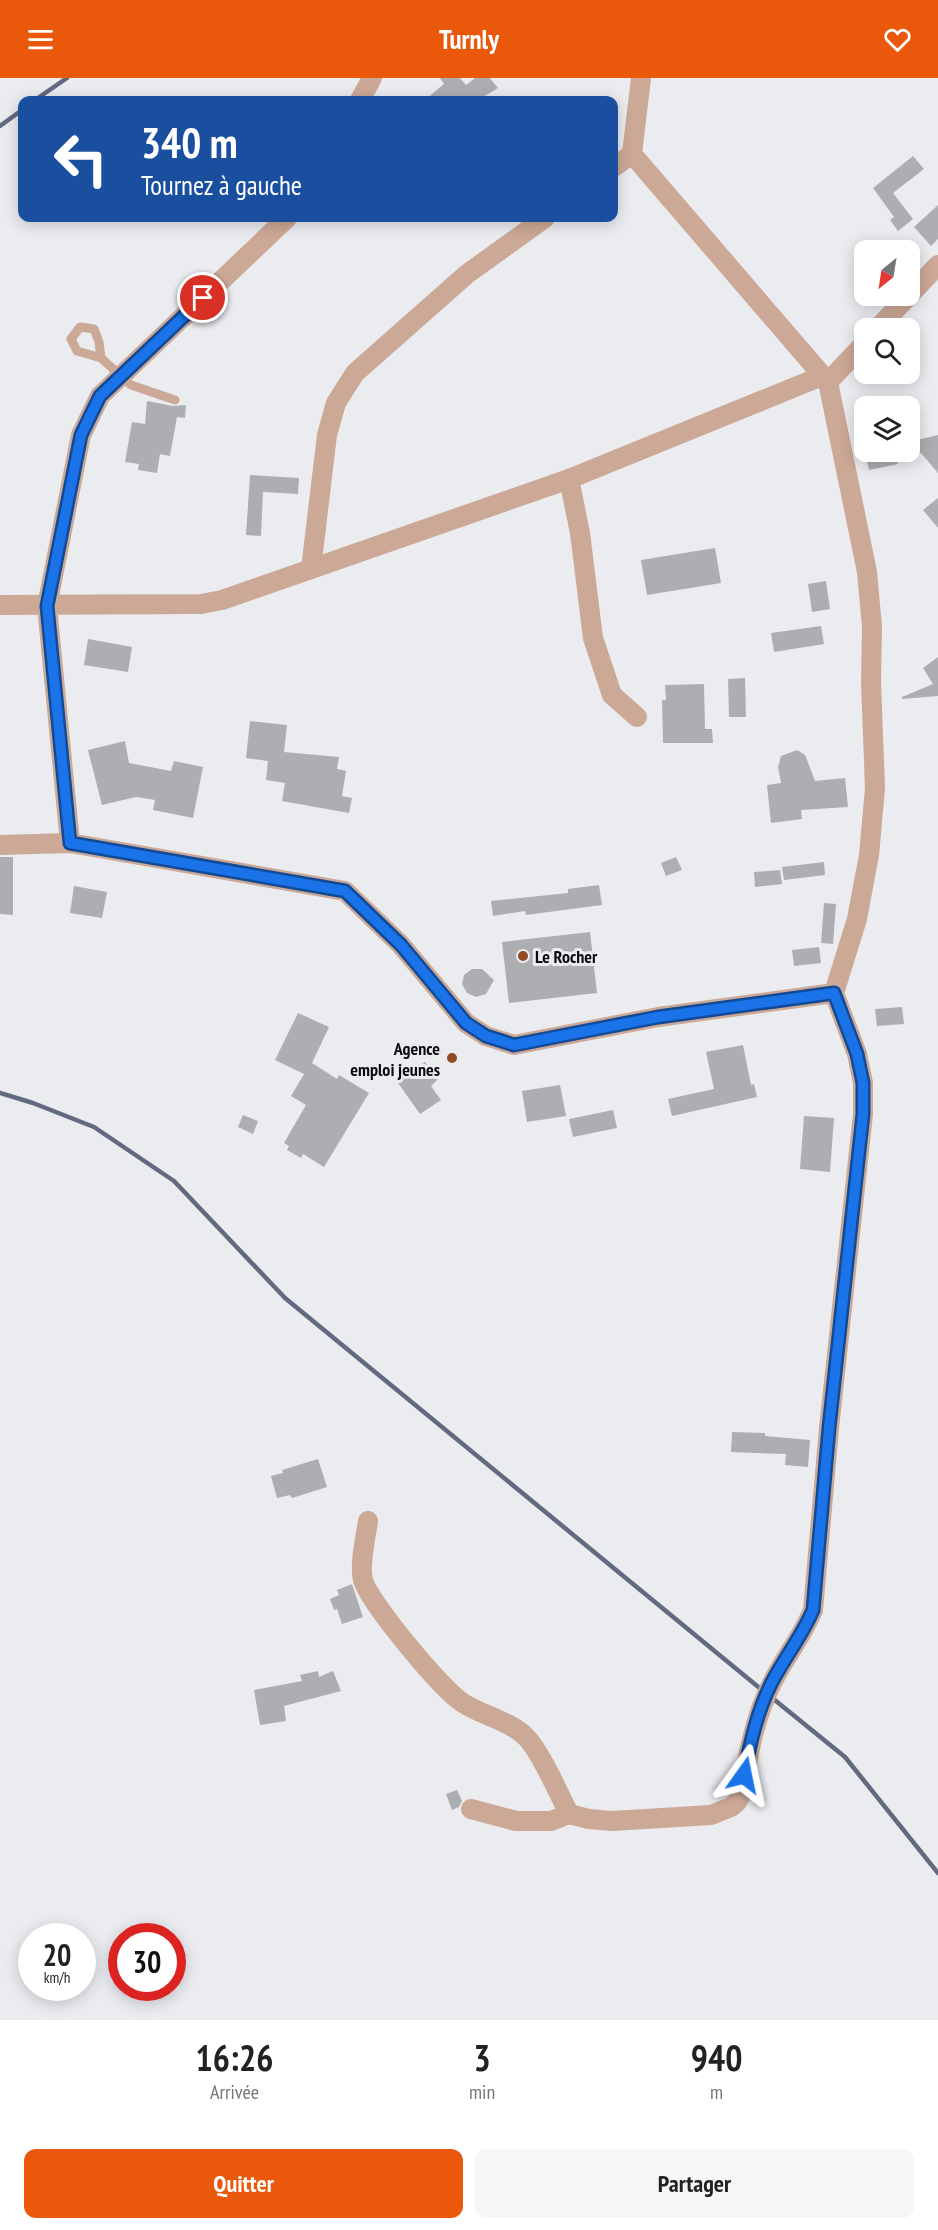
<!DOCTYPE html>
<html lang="fr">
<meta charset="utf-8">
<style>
:root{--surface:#fff;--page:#f6f6f6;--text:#222;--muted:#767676;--accent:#ea580c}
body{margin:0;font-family:"PT Sans Narrow",sans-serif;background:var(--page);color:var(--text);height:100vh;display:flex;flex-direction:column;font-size:22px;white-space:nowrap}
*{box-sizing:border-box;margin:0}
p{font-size:20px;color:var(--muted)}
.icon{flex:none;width:33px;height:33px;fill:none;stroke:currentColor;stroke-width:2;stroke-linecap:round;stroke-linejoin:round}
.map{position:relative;height:1942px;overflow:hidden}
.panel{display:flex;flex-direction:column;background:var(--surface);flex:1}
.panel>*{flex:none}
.banner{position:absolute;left:18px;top:18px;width:600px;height:126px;border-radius:12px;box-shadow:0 3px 15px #0003;background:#1a4fa0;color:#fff;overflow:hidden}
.needle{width:39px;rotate:210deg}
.tools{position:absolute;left:854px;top:162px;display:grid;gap:12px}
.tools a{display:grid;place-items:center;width:66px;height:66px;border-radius:12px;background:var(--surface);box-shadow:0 3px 15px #0003;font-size:30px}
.speed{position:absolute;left:18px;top:1845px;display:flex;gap:12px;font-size:30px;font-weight:700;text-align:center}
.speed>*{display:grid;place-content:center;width:78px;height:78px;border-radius:50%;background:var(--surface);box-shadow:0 3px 15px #0003;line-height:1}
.speed small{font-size:15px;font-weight:400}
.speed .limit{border:9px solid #d22;background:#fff;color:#111}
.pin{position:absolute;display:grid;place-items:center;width:51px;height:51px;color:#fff;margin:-26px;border:3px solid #fff;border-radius:50%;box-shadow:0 2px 6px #0007}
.me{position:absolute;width:66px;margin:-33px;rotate:12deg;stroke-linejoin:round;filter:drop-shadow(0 0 4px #0008)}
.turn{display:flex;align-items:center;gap:21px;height:126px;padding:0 24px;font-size:27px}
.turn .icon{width:78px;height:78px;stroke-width:2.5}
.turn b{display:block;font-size:42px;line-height:51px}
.eta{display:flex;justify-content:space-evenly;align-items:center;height:102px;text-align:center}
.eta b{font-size:36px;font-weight:700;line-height:42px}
.primary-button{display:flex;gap:12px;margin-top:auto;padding:12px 24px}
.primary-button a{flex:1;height:69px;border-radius:12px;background:var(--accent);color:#fff;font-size:24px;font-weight:700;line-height:69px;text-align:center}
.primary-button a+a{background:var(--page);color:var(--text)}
header{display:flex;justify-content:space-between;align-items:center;height:78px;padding:0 24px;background:var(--accent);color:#fff;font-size:27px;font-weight:700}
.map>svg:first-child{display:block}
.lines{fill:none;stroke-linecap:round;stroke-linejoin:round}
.stream{stroke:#626a80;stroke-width:4.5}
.building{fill:#adaeb2}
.service{stroke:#cca896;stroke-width:9}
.minor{stroke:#cca896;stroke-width:20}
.route-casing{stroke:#114b97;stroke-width:15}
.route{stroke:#1a73e8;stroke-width:10}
.poi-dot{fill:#914b24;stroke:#ebecf0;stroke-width:2}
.labels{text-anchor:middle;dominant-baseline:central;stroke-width:6;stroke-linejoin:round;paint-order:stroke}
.poi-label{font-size:18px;font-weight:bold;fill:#0b0b0d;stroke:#ebecf0;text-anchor:start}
</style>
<header><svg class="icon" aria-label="menu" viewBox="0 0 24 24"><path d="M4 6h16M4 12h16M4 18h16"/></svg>Turnly<svg class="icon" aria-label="heart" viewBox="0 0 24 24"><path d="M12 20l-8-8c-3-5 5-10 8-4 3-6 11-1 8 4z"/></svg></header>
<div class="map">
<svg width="938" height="1942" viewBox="0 0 938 1942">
<rect width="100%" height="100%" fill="#ebecf0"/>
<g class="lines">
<g class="stream">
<polyline points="35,22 67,0"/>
<polyline points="0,48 22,32"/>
<polyline points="0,1015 33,1025 94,1049 174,1103 285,1220 762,1612"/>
<polyline points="771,1619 845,1679 938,1795"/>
</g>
</g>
<g class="building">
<polygon points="440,0 460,0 466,7 475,0 490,0 498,10 478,22 425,22 444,6"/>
<polygon points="913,78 924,91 893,115 913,141 898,153 890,142 894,139 873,110"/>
<polygon points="938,127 938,161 931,168 914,149"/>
<polygon points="147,323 173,328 186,327 185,340 177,339 170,378 160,376 157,395 138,392 139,386 125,384 132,344 145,346"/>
<polygon points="938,357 938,395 921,375 909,377 909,364"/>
<polygon points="865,374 895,374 898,386 869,392"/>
<polygon points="250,397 299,400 298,416 263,414 261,458 246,457"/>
<polygon points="938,420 938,450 923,432"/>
<polygon points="715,470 721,505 647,517 641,482"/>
<polygon points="826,503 830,531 812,534 808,506"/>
<polygon points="821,548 824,566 774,574 771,555"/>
<polygon points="88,561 132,569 128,594 84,587"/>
<polygon points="938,579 938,618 902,621 902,619 933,606 923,590"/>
<polygon points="745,600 746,639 729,639 728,601"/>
<polygon points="704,606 705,651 712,651 713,665 663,665 662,622 666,622 665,607"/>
<polygon points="250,643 287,647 284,674 339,679 337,691 346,693 342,718 352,720 349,735 282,723 285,705 266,702 268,683 246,680"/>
<polygon points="125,663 129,685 171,693 174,683 203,689 193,740 153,732 155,722 136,719 102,727 88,672"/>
<polygon points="797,672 805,677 815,703 845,700 848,729 801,732 802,741 771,745 767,707 781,705 778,689 781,678"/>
<polygon points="0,779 13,779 13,837 0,836"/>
<polygon points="676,779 682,792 666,798 661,785"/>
<polygon points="824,784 825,797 784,802 782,789"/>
<polygon points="780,792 782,806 755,809 754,794"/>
<polygon points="599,807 602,827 526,837 525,833 493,838 491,823 568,815 568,811"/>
<polygon points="74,808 107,814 102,840 70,835"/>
<polygon points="824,825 836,826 833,866 821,865"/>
<polygon points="590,854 597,915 509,925 502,864"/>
<polygon points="819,869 821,885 794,888 792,872"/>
<polygon points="472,891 482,891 494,902 486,916 476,919 467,915 462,906 464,897"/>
<polygon points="902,929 904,946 877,948 875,931"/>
<polygon points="298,935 329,949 312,985 337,1001 339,997 369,1015 324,1089 303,1076 301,1080 287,1072 289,1068 284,1065 306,1027 291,1018 304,996 275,982"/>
<polygon points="743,967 751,1007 754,1006 757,1019 672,1038 668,1021 714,1011 706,974"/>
<polygon points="425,984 438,1001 431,1008 441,1022 420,1036 398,1005"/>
<polygon points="560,1007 566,1038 527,1044 522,1013"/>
<polygon points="613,1032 617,1050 573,1059 569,1041"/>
<polygon points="243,1037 258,1043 253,1056 238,1049"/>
<polygon points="804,1038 834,1040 830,1094 800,1091"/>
<polygon points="732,1354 765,1355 765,1358 810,1362 808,1389 785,1387 786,1376 731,1374"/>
<polygon points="318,1381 327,1409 292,1420 290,1417 277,1420 271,1398 283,1395 282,1392"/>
<polygon points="352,1506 363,1539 342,1546 337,1531 334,1532 330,1521 339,1517 337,1512"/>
<polygon points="318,1593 319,1599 333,1593 341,1613 284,1628 286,1643 260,1647 254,1612 302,1603 300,1597"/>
<polygon points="457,1712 462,1723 459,1729 452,1732 446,1716"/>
</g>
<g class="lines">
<polyline class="service" points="101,280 99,264 94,251 80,249 71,261 77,273 101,280 131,307 175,322"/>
<g class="minor">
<polyline points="360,22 372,0"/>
<polyline points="614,89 632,76"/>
<polyline points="878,250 938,187"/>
<polyline points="828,304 864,266"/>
<polyline points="569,401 580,455 593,560 612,617 637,639"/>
<polyline points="311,491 327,357 336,325 355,295 467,196 545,140"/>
<polyline points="0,527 201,526 222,522 569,401 822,298"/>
<polyline points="70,765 47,528 81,357 100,318 287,140"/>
<polyline points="0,767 70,765 345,813 401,867 466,945 486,958 514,967 658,939 834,915 857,841 869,777 875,710 871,604 872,549 867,494 828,304 632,76 641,0"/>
<path d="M368,1443C366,1458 359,1487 363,1502C369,1524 442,1612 463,1625C483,1638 511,1643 527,1660C541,1675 559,1716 569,1736"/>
<path d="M471,1731L516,1743H551L569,1736L589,1741L612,1743L711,1737L731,1729L737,1724L741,1717C748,1679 754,1640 772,1605C785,1579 802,1559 813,1532L829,1350L863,1036V1005L857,976L834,915"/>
</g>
</g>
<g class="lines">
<defs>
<path id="route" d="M203,220L100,318L81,357L47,528L70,765L345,813L401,867L466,945L486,958L514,967L658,939L834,915L857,976L863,1005V1036L829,1350L813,1532C802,1558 785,1579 772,1604C757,1633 750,1666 744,1697"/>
</defs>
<use href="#route" class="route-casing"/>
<use href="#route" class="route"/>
</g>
<g class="poi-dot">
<circle cx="523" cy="878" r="6"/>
<circle cx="452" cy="980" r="6"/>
</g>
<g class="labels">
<g class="poi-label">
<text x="535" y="878">Le Rocher</text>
<text x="440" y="970" text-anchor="end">Agence<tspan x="440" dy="21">emploi jeunes</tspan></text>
</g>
</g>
</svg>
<div class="tools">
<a><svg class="needle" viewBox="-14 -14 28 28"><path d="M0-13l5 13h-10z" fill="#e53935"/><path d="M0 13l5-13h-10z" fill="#767676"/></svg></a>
<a><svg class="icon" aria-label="search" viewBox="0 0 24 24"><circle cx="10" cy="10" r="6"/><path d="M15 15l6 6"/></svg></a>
<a><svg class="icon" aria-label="layers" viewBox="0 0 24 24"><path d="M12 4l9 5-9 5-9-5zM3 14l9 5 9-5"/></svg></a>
</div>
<div class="speed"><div>20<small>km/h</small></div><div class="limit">30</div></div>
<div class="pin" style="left:203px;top:220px;background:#d93025"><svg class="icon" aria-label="arrive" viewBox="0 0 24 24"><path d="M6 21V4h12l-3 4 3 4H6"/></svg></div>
<svg class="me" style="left:744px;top:1697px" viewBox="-20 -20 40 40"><path d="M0-17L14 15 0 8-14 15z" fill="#1a73e8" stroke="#fff" stroke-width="4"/></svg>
<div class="banner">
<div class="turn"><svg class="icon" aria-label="left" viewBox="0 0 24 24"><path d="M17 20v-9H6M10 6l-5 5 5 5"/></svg><div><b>340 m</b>Tournez à gauche</div></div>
</div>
</div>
<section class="panel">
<div class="eta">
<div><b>16:26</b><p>Arrivée</p></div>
<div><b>3</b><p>min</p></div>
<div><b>940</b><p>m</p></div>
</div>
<div class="primary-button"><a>Quitter</a><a>Partager</a></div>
</section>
